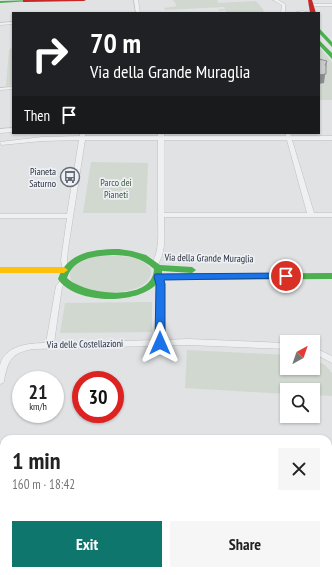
<!DOCTYPE html>
<meta charset="utf-8">
<style>
:root{--surface:#fff;--page:#f6f6f6;--text:#222;--muted:#767676;--accent:#0f766e}
body{margin:0;font-family:"PT Sans Narrow",sans-serif;background:var(--page);color:var(--text);height:100vh;display:flex;flex-direction:column;font-size:15px;white-space:nowrap}
*{box-sizing:border-box;margin:0}
p{font-size:13px;color:var(--muted)}
.icon{flex:none;width:22px;height:22px;fill:none;stroke:currentColor;stroke-width:2;stroke-linecap:round;stroke-linejoin:round}
.map{position:relative;flex:1;overflow:hidden}
.sheet{position:absolute;left:0px;top:435px;width:332px;height:140px;display:flex;flex-direction:column;background:var(--surface);border-radius:12px 12px 0 0;box-shadow:0 1px 3px #0004}
.sheet>*{flex:none}
.hud{position:absolute;left:12px;top:12px;width:308px;height:122px;border-radius:0px;box-shadow:0 1px 3px #0004;background:#202124;color:#fff;overflow:hidden}
.needle{width:26px;rotate:40deg}
.buttons{position:absolute;left:280px;top:335px;display:grid;gap:8px}
.buttons a{display:grid;place-items:center;width:40px;height:40px;border-radius:0px;background:var(--surface);box-shadow:0 1px 3px #0004;font-size:20px}
.speed{position:absolute;left:12px;top:371px;display:flex;gap:8px;font-size:20px;font-weight:700;text-align:center}
.speed>*{display:grid;place-content:center;width:52px;height:52px;border-radius:50%;background:var(--surface);box-shadow:0 1px 3px #0004;line-height:1}
.speed small{font-size:10px;font-weight:400}
.speed .limit{border:6px solid #d22;background:#fff;color:#111}
.pin{position:absolute;display:grid;place-items:center;width:34px;height:34px;color:#fff;margin:-17px;border:2px solid #fff;border-radius:50%;box-shadow:0 1px 4px #0007}
.me{position:absolute;width:44px;margin:-22px;rotate:0deg;stroke-linejoin:round;filter:drop-shadow(0 0 3px #0008)}
.turn{display:flex;align-items:center;gap:14px;height:84px;padding:0 12px;font-size:18px}
.turn .icon{width:52px;height:52px;stroke-width:2.5}
.turn b{display:block;font-size:28px;line-height:34px}
.then{display:flex;align-items:center;height:38px;padding:0 12px;background:#0003;gap:8px;font-size:15px}
.round{display:grid;place-items:center;flex:none;width:42px;height:42px;border-radius:0px;background:var(--page)}
.summary{display:flex;align-items:center;justify-content:space-between;height:68px;padding:0 12px}
h1{font-size:24px;font-weight:700;line-height:30px}
.button{display:flex;gap:8px;margin-top:auto;padding:8px 12px}
.button a{flex:1;height:46px;border-radius:0px;background:var(--accent);color:#fff;font-size:16px;font-weight:700;line-height:46px;text-align:center}
.button a+a{background:var(--page);color:var(--text)}
.map>svg:first-child{display:block}
.green{fill:#d0d8d0}
.lines{fill:none;stroke-linecap:round;stroke-linejoin:round}
.street-casing{stroke:#bec0c2;stroke-width:1}
.street{fill:#eff0f2;fill-rule:evenodd}
.fast{fill:#4caf50;fill-rule:evenodd}
.slow{fill:#ffc107;fill-rule:evenodd}
.jam{fill:#c62828;fill-rule:evenodd}
.shaded-wall{fill:#8c8d8f}
.building{fill:#c8cacc;stroke:#8c8d8f}
.route{fill:#1a73e8;stroke:#114b97}
.labels{text-anchor:middle;dominant-baseline:central;stroke-width:3.5;stroke-linejoin:round;paint-order:stroke}
.poi-label{font-size:10px;fill:#292e3c;stroke:#edf0f4;text-anchor:end}
.park-label{font-size:10px;fill:#3b5638;stroke:#edf0f4}
.street-label{font-size:10px;fill:#292e3c;stroke:#edf0f4}
</style>
<div class="map">
<svg width="332" height="575" viewBox="0 0 332 575">
<rect width="100%" height="100%" fill="#e0e2e4"/>
<g class="green">
<polygon points="173,0 217,0 219,3 256,1 263,9 264,13 216,13 226,12 225,10 219,11 219,9 225,9 224,7 165,10 164,8 177,6"/>
<polygon points="12,47 13,47 13,85 6,86 9,50"/>
<polygon points="319,47 332,62 332,100 319,100"/>
<polygon points="91,162 148,163 146,213 83,213"/>
<path d="M110,256C124,256 143,256 151,270C152,297 96,295 80,287C74,284 69,280 70,273C74,258 97,256 110,256Z"/>
<polygon points="152,302 152,332 60,333 65,303"/>
<polygon points="187,350 287,355 287,368 313,368 313,359 325,365 332,373 332,396 313,395 313,390 287,390 287,394 185,388"/>
</g>
<g class="lines">
<defs>
<g id="street">
<polygon points="134,0 138,0 140,13 136,13"/>
<polygon points="273,0 278,0 285,4 285,13 281,13 282,5"/>
<polygon points="311,4 332,4 332,6 310,6 309,5"/>
<polygon points="302,11 312,13 293,13"/>
<polygon points="13,22 13,24 0,25 0,23"/>
<polygon points="13,87 13,89 0,90 0,88"/>
<polygon points="13,128 13,132 0,133 0,129"/>
<path d="M80,133H86L85,136H158V133H164V136H286V133H290L291,136H332V140H292L314,213H332V217H164C164,235 167,250 157,266H153L152,264C160,249 158,233 158,216L157,215L158,214V140H85L68,249L67,260L68,269L65,271H63L61,260L67,218H0V214H67L79,140L42,141L1,145L0,142L42,137L80,136ZM164,140H287L307,213H164Z"/>
<path d="M155,276H159L164,284V340L188,339L287,343V349L188,345L33,349C11,353 8,360 4,381L3,383L0,384C0,378 0,371 0,365C5,345 30,343 46,343L56,286L62,279H66L67,281L62,287L54,343L156,340L158,284L154,278Z"/>
<polygon points="313,347 332,356 332,363 313,353"/>
<rect x="0" y="545" width="4" height="10"/>
<rect x="328" y="556" width="4" height="10"/>
</g>
</defs>
<use href="#street" class="street-casing"/>
<use href="#street" class="street"/>
<g class="fast">
<polygon points="33,0 31,1 0,3 0,1"/>
<polygon points="319,28 332,42 332,47 319,33"/>
<polygon points="319,40 332,53 332,59 319,45"/>
<path d="M119,249L132,251L146,255L160,265L192,267L196,270L192,273L162,271V274L332,273V279L160,280C143,306 75,305 58,279C67,252 94,249 119,249ZM113,255C129,255 142,258 154,269C153,303 84,295 67,278C74,258 94,256 113,255Z"/>
</g>
<polygon class="slow" points="0,267 64,267 68,270 64,273 0,273"/>
<g class="jam">
<polygon points="23,0 86,0 84,1 25,2 23,2"/>
<polygon points="308,0 312,0 316,13 310,13"/>
</g>
</g>
<polygon class="shaded-wall" points="327,61 324,83 319,84 319,75"/>
<polygon class="building" points="319,59 327,61 325,65 326,65 326,74 319,75"/>
<polygon class="route" points="286,273 291,276 290,278 164,280 165,284 165,343 164,346 156,346 155,343 156,284 154,277 155,274"/>
<defs>
<symbol id="bus-ring" viewBox="-11 -11 22 22"><circle r="9.5" fill="#edf0f4" stroke="#696d77" stroke-width="1.5"/><path d="M-5-6H5V4H4V6H2V4H-2V6H-4V4H-5ZM-3.5-4V0h7V-4ZM-3.5 1.2v1.5H-2V1.2ZM2 1.2v1.5H3.5V1.2Z" fill="#696d77"/></symbol>
</defs>
<g fill-rule="evenodd">
<use href="#bus-ring" x="59" y="166" width="22" height="22"/>
</g>
<g class="labels">
<g class="poi-label">
<text x="56" y="171">Pianeta<tspan x="56" dy="12">Saturno</tspan></text>
</g>
<g class="park-label">
<text x="116" y="182">Parco dei<tspan x="116" dy="12">Pianeti</tspan></text>
</g>
<g class="street-label">
<text transform="translate(209 258) rotate(1)">Via della Grande Muraglia</text>
<text transform="translate(85 344) rotate(-1)">Via delle Costellazioni</text>
</g>
</g>
</svg>
<div class="buttons">
<a><svg class="needle" viewBox="-14 -14 28 28"><path d="M0-13l5 13h-10z" fill="#e53935"/><path d="M0 13l5-13h-10z" fill="#767676"/></svg></a>
<a><svg class="icon" aria-label="search" viewBox="0 0 24 24"><circle cx="10" cy="10" r="6"/><path d="M15 15l6 6"/></svg></a>
</div>
<div class="speed"><div>21<small>km/h</small></div><div class="limit">30</div></div>
<div class="pin" style="left:286px;top:276px;background:#d93025"><svg class="icon" aria-label="arrive" viewBox="0 0 24 24"><path d="M6 21V4h12l-3 4 3 4H6"/></svg></div>
<svg class="me" style="left:160px;top:343px" viewBox="-20 -20 40 40"><path d="M0-17L14 15 0 8-14 15z" fill="#1a73e8" stroke="#fff" stroke-width="4"/></svg>
<div class="hud">
<div class="turn"><svg class="icon" aria-label="right" viewBox="0 0 24 24"><path d="M7 20v-9h11M14 6l5 5-5 5"/></svg><div><b>70 m</b>Via della Grande Muraglia</div></div>
<div class="then">Then<svg class="icon" aria-label="arrive" viewBox="0 0 24 24"><path d="M6 21V4h12l-3 4 3 4H6"/></svg></div>
</div>
<section class="sheet">
<div class="summary"><div><h1>1 min</h1><p>160 m · 18:42</p></div><a class="round"><svg class="icon" aria-label="close" viewBox="0 0 24 24"><path d="M6 6l12 12M18 6L6 18"/></svg></a></div>
<div class="button"><a>Exit</a><a>Share</a></div>
</section>
</div>
